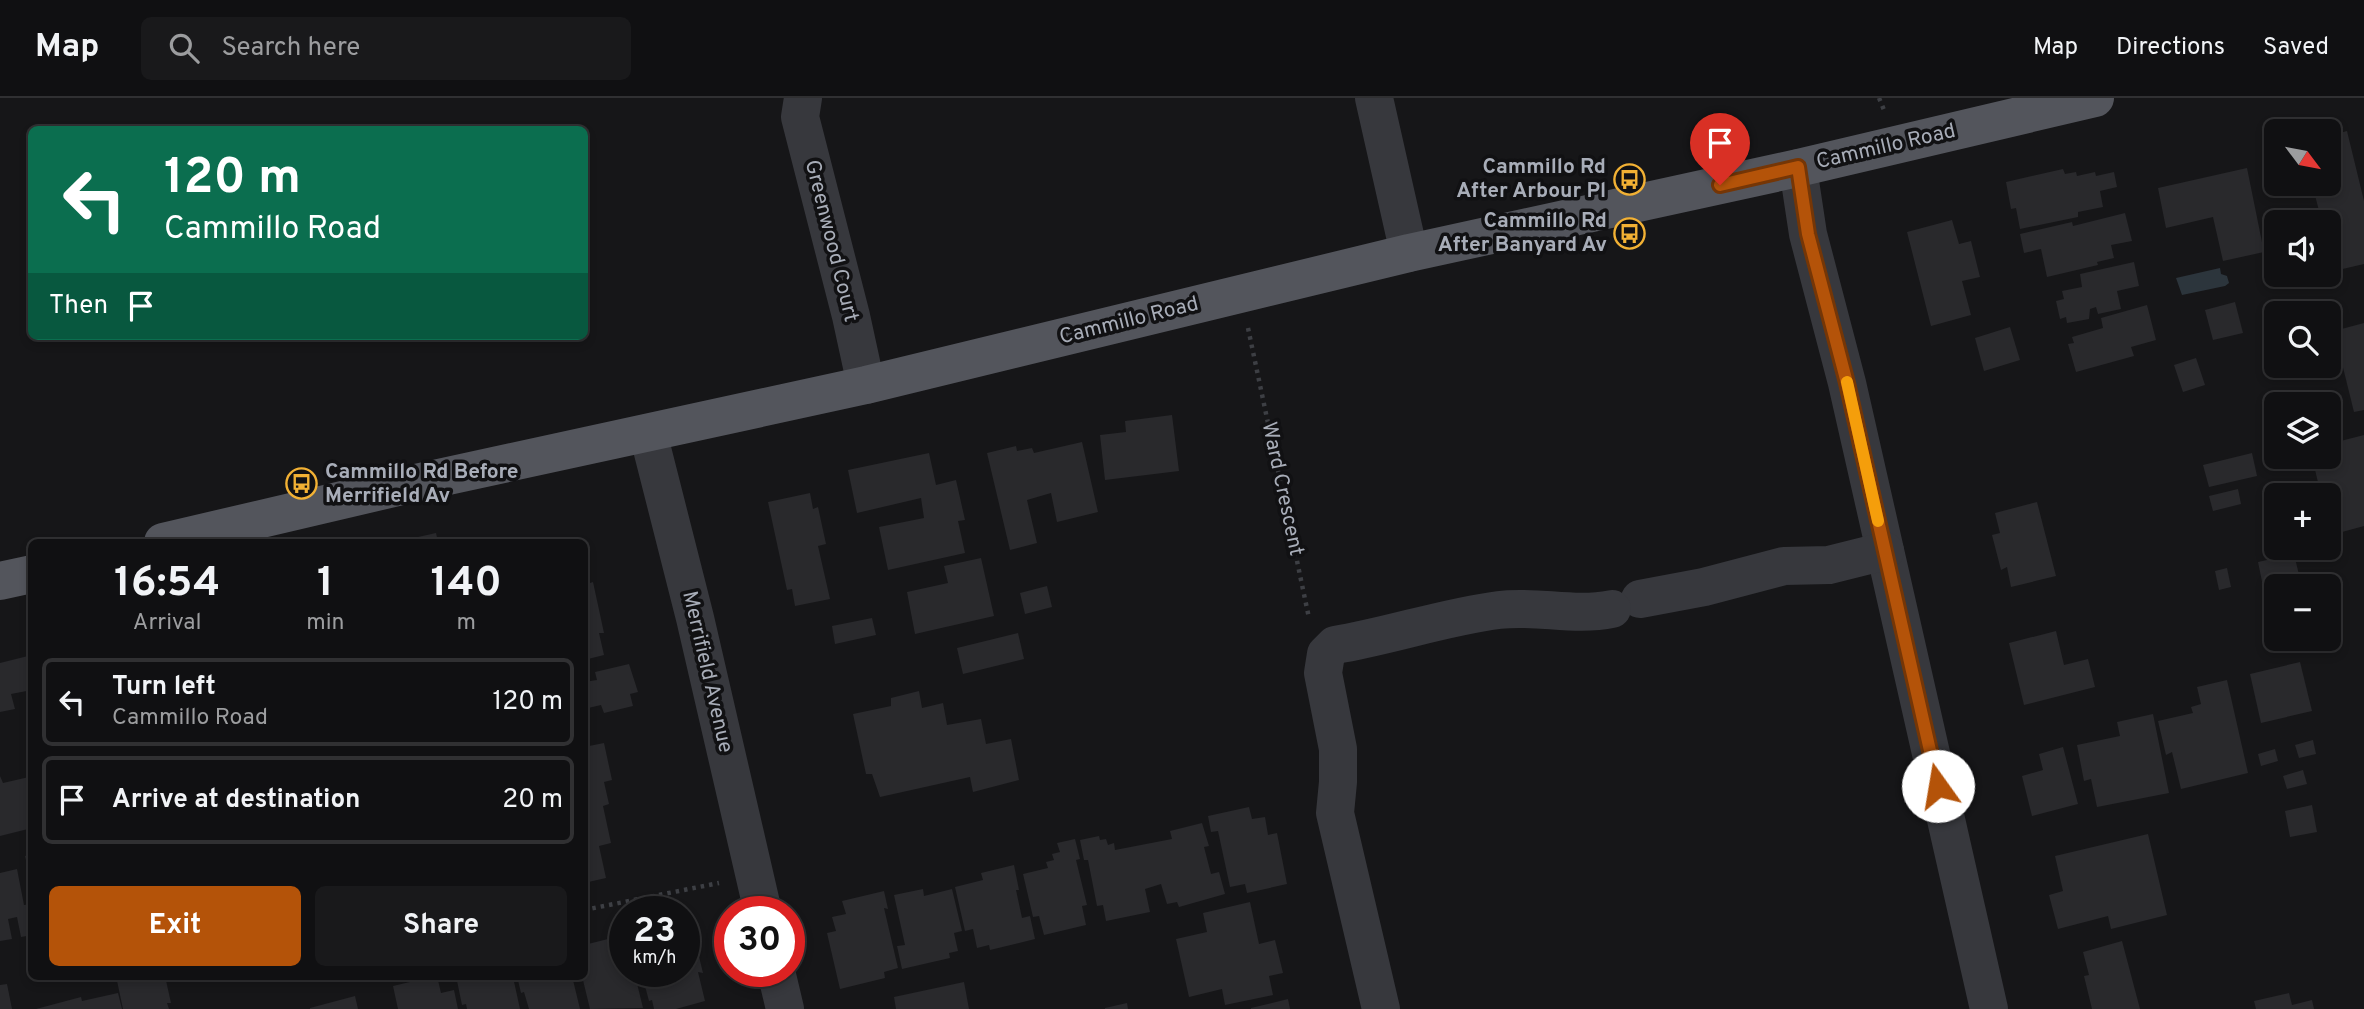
<!DOCTYPE html>
<meta charset="utf-8">
<style>
:root{--surface:#101012;--page:#19191b;--text:#f1f3f6;--muted:#9c9d9f;--line:#303032;--accent:#b45309}
body{margin:0;font-family:Overpass,sans-serif;background:var(--page);color:var(--text);height:100vh;display:flex;flex-direction:column;font-size:26px;white-space:nowrap}
*{box-sizing:border-box;margin:0}
p{font-size:23px;color:var(--muted)}
.icon{flex:none;width:38px;height:38px;fill:none;stroke:currentColor;stroke-width:2;stroke-linecap:round;stroke-linejoin:round}
.map{position:relative;flex:1;overflow:hidden}
.drawer{position:absolute;left:28px;top:441px;width:560px;height:441px;display:flex;flex-direction:column;background:var(--surface);border-radius:10px;box-shadow:0 4px 10px #0003,0 0 0 2px var(--line)}
.drawer>*{flex:none}
.top-card{position:absolute;left:28px;top:28px;width:560px;height:214px;border-radius:10px;box-shadow:0 4px 10px #0003,0 0 0 2px var(--line);background:#0b6e4f;color:#fff;overflow:hidden}
.needle{width:46px;rotate:122deg}
.tools{position:absolute;left:2264px;top:21px;display:grid;gap:14px}
.tools a{display:grid;place-items:center;width:77px;height:77px;border-radius:10px;background:var(--surface);box-shadow:0 4px 10px #0003,0 0 0 2px var(--line);font-size:35px}
.speed{position:absolute;left:609px;top:798px;display:flex;gap:14px;font-size:35px;font-weight:700;text-align:center}
.speed>*{display:grid;place-content:center;width:91px;height:91px;border-radius:50%;background:var(--surface);box-shadow:0 4px 10px #0003,0 0 0 2px var(--line);line-height:1}
.speed small{font-size:18px;font-weight:400}
.speed .limit{border:10px solid #d22;background:#fff;color:#111}
.pin{position:absolute;display:grid;place-items:center;width:60px;height:60px;color:#fff;margin:-72px -30px;border-radius:50% 50% 50% 0;rotate:-45deg;box-shadow:0 0 7px #0007}
.pin .icon{rotate:45deg}
.me{position:absolute;width:77px;margin:-38px;rotate:347deg;stroke-linejoin:round;filter:drop-shadow(0 0 5px #0008)}
.turn{display:flex;align-items:center;gap:24px;height:147px;padding:0 21px;font-size:32px}
.turn .icon{width:91px;height:91px;stroke-width:2.5}
.turn b{display:block;font-size:49px;line-height:60px}
.then{display:flex;align-items:center;height:66px;padding:0 21px;background:#0003;gap:14px;font-size:26px}
.eta{display:flex;justify-content:space-evenly;align-items:center;height:119px;text-align:center}
.eta b{font-size:42px;font-weight:700;line-height:49px}
.action{display:flex;gap:14px;margin-top:auto;padding:14px 21px}
.action a{flex:1;height:80px;border-radius:10px;background:var(--accent);color:#fff;font-size:28px;font-weight:700;line-height:80px;text-align:center}
.action a+a{background:var(--page);color:var(--text)}
ul{padding:0;list-style:none}
li{display:flex;align-items:center;gap:21px;height:88px;margin:0 14px 10px;padding:0 7px;border:4px solid var(--line);border-radius:10px}
li div{flex:1}
li b{display:block;font-size:26px}
li em{font-style:normal}
header{display:flex;align-items:center;gap:42px;box-sizing:border-box;height:98px;padding:0 35px;background:var(--surface);border-bottom:2px solid var(--line)}
header strong{font-size:33px}
nav{display:flex;gap:38px;margin-inline-start:auto;font-size:24px}
.search{width:490px;height:63px;background:var(--page);display:flex;align-items:center;gap:18px;box-sizing:border-box;padding:0 24px;border-radius:10px;color:var(--muted);font-size:26px}
.map>svg:first-child{display:block}
.water{fill:#2c353c}
.building{fill:#29292c}
.lines{fill:none;stroke-linecap:round;stroke-linejoin:round}
.path{stroke:#3d3f44;stroke-width:4.5;stroke-dasharray:3.5 5;stroke-linecap:butt}
.minor{stroke:#37383d;stroke-width:38}
.major{stroke:#53555c;stroke-width:38}
.route-casing{stroke:#753606;stroke-width:18}
.route{stroke:#b45309;stroke-width:12}
.slow{stroke:#f59e0b;stroke-width:12}
.labels{text-anchor:middle;dominant-baseline:central;stroke-width:7;stroke-linejoin:round;paint-order:stroke}
.street-label{font-size:21px;fill:#a8adb8;stroke:#111113}
.poi-label{font-size:21px;font-weight:bold;fill:#a8adb8;stroke:#111113;text-anchor:end}
</style>
<header>
<strong>Map</strong>
<div class="search"><svg class="icon" aria-label="search" viewBox="0 0 24 24"><circle cx="10" cy="10" r="6"/><path d="M15 15l6 6"/></svg>Search here</div>
<nav><a>Map</a><a>Directions</a><a>Saved</a></nav>
</header>
<div class="map">
<svg width="2364" height="911" viewBox="0 0 2364 911">
<rect width="100%" height="100%" fill="#161618"/>
<polygon class="water" points="2220,170 2221,176 2227,178 2229,185 2225,188 2182,197 2176,180"/>
<g class="building">
<polygon points="2347,33 2364,103 2364,166 2334,173 2329,153 2329,124 2322,124 2312,86 2329,86 2329,38"/>
<polygon points="2247,70 2264,154 2223,163 2213,119 2166,130 2158,90"/>
<polygon points="2063,71 2065,76 2076,74 2077,78 2095,74 2096,78 2114,74 2117,89 2100,93 2103,109 2078,114 2078,119 2020,131 2016,110 2011,111 2006,84"/>
<polygon points="2125,115 2132,143 2111,147 2114,160 2097,164 2098,167 2047,179 2041,151 2024,155 2020,136 2072,124 2073,128"/>
<polygon points="1952,122 1959,146 1971,143 1980,179 1962,183 1971,217 1931,228 1907,134"/>
<polygon points="2134,164 2139,188 2117,193 2121,211 2098,216 2096,209 2090,211 2089,221 2067,225 2066,219 2060,221 2056,203 2064,201 2062,193 2082,189 2080,176"/>
<polygon points="2235,204 2243,235 2213,242 2205,212"/>
<polygon points="2147,207 2156,242 2131,249 2134,258 2076,274 2068,246 2074,245 2072,239 2103,230 2101,220"/>
<polygon points="2364,225 2364,312 2354,314 2334,233"/>
<polygon points="2010,229 2020,262 1984,273 1975,240"/>
<polygon points="2196,260 2205,287 2183,294 2174,267"/>
<polygon points="1172,317 1179,373 1105,382 1100,337 1126,334 1125,323"/>
<polygon points="2364,337 2364,428 2331,437 2329,397 2321,397 2312,359 2329,359 2329,346"/>
<polygon points="1082,344 1098,414 1057,424 1051,395 1027,402 1037,445 1010,452 987,355 1016,348 1017,353 1032,350 1034,355"/>
<polygon points="929,355 936,387 956,382 965,422 958,423 965,455 888,472 879,429 924,420 921,400 857,415 848,372"/>
<polygon points="2252,355 2257,378 2209,389 2203,367"/>
<polygon points="2238,391 2241,406 2213,413 2209,398"/>
<polygon points="810,395 813,411 818,409 826,446 818,448 830,501 795,508 792,491 787,492 768,404"/>
<polygon points="2037,404 2056,478 2011,489 2007,469 2001,472 1992,437 2000,435 1995,415"/>
<polygon points="436,435 438,444 400,444 400,443"/>
<polygon points="2294,456 2301,485 2277,488 2277,490 2264,493 2258,464"/>
<polygon points="981,460 994,518 915,536 907,494 948,485 944,468"/>
<polygon points="2227,470 2231,489 2219,492 2215,473"/>
<polygon points="584,481 587,486 593,484 604,535 599,535 604,557 584,562"/>
<polygon points="1047,488 1052,509 1025,516 1020,495"/>
<polygon points="872,520 876,537 835,546 832,528"/>
<polygon points="2056,533 2064,567 2088,561 2095,589 2024,607 2009,545"/>
<polygon points="1018,535 1024,561 963,576 957,550"/>
<polygon points="32,557 32,592 11,596 15,611 0,614 0,565"/>
<polygon points="2300,564 2312,613 2261,625 2250,576"/>
<polygon points="629,566 638,594 630,596 633,608 604,615 601,607 584,611 584,584 597,582 595,574"/>
<polygon points="2227,582 2248,675 2181,691 2172,654 2166,657 2158,623 2193,615 2191,609 2201,606 2197,589"/>
<polygon points="919,593 922,610 943,605 947,627 981,621 986,646 1011,641 1019,682 973,694 970,679 880,699 872,676 866,676 853,616 891,608 891,600"/>
<polygon points="2153,616 2169,695 2097,709 2091,681 2084,683 2077,647 2120,638 2117,624"/>
<polygon points="2313,642 2316,656 2299,660 2295,647"/>
<polygon points="604,645 612,682 604,684 609,706 603,708 611,745 599,748 606,780 584,785 584,649"/>
<polygon points="2063,649 2078,706 2032,718 2022,678 2043,672 2039,656"/>
<polygon points="2275,651 2278,663 2261,668 2258,656"/>
<polygon points="2303,672 2307,686 2287,691 2283,678"/>
<polygon points="0,678 3,685 29,679 32,689 32,730 0,738"/>
<polygon points="2312,707 2317,734 2290,739 2285,713"/>
<polygon points="1249,709 1252,721 1265,719 1268,737 1277,735 1287,786 1247,795 1245,786 1230,789 1218,733 1211,734 1208,718"/>
<polygon points="1202,725 1209,748 1204,749 1211,776 1219,774 1225,796 1179,809 1177,804 1167,806 1161,786 1145,791 1150,814 1106,823 1103,807 1097,808 1088,762 1084,762 1080,742 1099,738 1100,742 1106,741 1108,747 1114,745 1115,752 1172,741 1170,733"/>
<polygon points="2148,736 2167,817 2111,831 2108,818 2058,831 2049,797 2063,793 2055,758"/>
<polygon points="1075,741 1080,761 1076,762 1087,807 1082,808 1086,827 1044,837 1039,818 1033,819 1023,776 1048,770 1046,764 1054,762 1052,756 1060,754 1057,745"/>
<polygon points="32,756 32,781 31,782 25,758"/>
<polygon points="1014,767 1019,792 1016,792 1022,820 1030,818 1035,841 990,852 989,847 977,850 973,831 965,833 955,789 983,782 981,775"/>
<polygon points="17,771 24,807 31,806 32,837 21,839 17,819 8,821 12,841 0,843 0,775"/>
<polygon points="923,791 924,798 952,791 962,833 954,835 958,853 949,855 950,860 902,871 897,848 905,847 894,797"/>
<polygon points="884,793 888,811 884,810 898,870 884,874 885,880 840,891 827,835 836,833 832,819 846,816 842,803"/>
<polygon points="1250,804 1259,846 1275,842 1283,875 1269,878 1273,897 1225,907 1222,891 1189,899 1176,841 1207,834 1203,815"/>
<polygon points="684,835 687,843 695,842 703,875 698,874 705,903 676,911 654,911 652,902 649,903 641,873 684,873"/>
<polygon points="608,841 612,860 625,857 625,873 634,873 643,910 590,911 582,878 584,878 584,847"/>
<polygon points="2122,843 2140,911 2092,911 2084,878 2089,877 2083,854"/>
<polygon points="116,878 165,878 171,905 167,905 169,911 123,911"/>
<polygon points="435,878 437,878 441,895 454,892 458,911 398,911 393,888"/>
<polygon points="456,878 493,878 494,884 513,879 520,911 467,911 466,906 462,907"/>
<polygon points="517,878 572,878 580,911 529,911 524,894 521,895"/>
<polygon points="964,884 969,911 896,911 894,899"/>
<polygon points="7,886 12,911 0,911 0,887"/>
<polygon points="118,895 122,911 36,911 81,899 82,903"/>
<polygon points="2289,895 2292,907 2312,902 2314,911 2256,911 2254,903"/>
<polygon points="355,898 358,911 310,911 310,910"/>
<polygon points="1288,901 1290,911 1251,911 1251,910"/>
<polygon points="1127,905 1128,911 1105,911 1105,910"/>
</g>
<g class="lines">
<g class="path">
<polyline points="1879,0 1884,12"/>
<polyline points="1248,230 1309,520"/>
<polyline points="584,812 719,785"/>
</g>
<g class="minor">
<polyline points="803,0 800,19 851,218 866,287"/>
<polyline points="1374,0 1409,155"/>
<polyline points="1798,70 1808,136 1847,285 1989,911"/>
<polyline points="648,335 695,520 763,814"/>
<polyline points="1640,501 1704,489 1784,468 1829,467 1885,453"/>
<polyline points="776,873 785,911"/>
<path d="M1381,911L1335,715L1338,684V651L1323,575L1326,556L1335,547C1390,538 1444,519 1499,512C1538,507 1573,519 1612,511"/>
</g>
<g class="major">
<polyline points="163,444 402,388 866,287 1409,155 1798,70 2095,0"/>
<polyline points="0,483 32,476"/>
</g>
</g>
<g class="lines">
<defs>
<polyline id="route" points="1720,87 1798,69 1808,136 1847,285 1938,688"/>
</defs>
<use href="#route" class="route-casing"/>
<use href="#route" class="route"/>
<polyline class="slow" points="1847,284 1878,423"/>
</g>
<defs>
<symbol id="bus-ring" viewBox="-11 -11 22 22"><circle r="9.5" fill="#111113" stroke="#f2b134" stroke-width="1.5"/><path d="M-5-6H5V4H4V6H2V4H-2V6H-4V4H-5ZM-3.5-4V0h7V-4ZM-3.5 1.2v1.5H-2V1.2ZM2 1.2v1.5H3.5V1.2Z" fill="#f2b134"/></symbol>
</defs>
<g fill-rule="evenodd">
<use href="#bus-ring" x="1612" y="64" width="35" height="35"/>
<use href="#bus-ring" x="1612" y="118" width="35" height="35"/>
<use href="#bus-ring" x="284" y="368" width="35" height="35"/>
</g>
<g class="labels">
<g class="street-label">
<text transform="translate(1886 49) rotate(-13)">Cammillo Road</text>
<text transform="translate(831 143) rotate(76)">Greenwood Court</text>
<text transform="translate(1129 223) rotate(-14)">Cammillo Road</text>
<text transform="translate(1282 391) rotate(78)">Ward Crescent</text>
<text transform="translate(707 574) rotate(77)">Merrifield Avenue</text>
</g>
<g class="poi-label">
<text x="1606" y="69">Cammillo Rd<tspan x="1606" dy="24">After Arbour Pl</tspan></text>
<text x="1607" y="123">Cammillo Rd<tspan x="1607" dy="24">After Banyard Av</tspan></text>
<text x="325" y="374" text-anchor="start">Cammillo Rd Before<tspan x="325" dy="24">Merrifield Av</tspan></text>
</g>
</g>
</svg>
<div class="tools">
<a><svg class="needle" viewBox="-14 -14 28 28"><path d="M0-13l5 13h-10z" fill="#e53935"/><path d="M0 13l5-13h-10z" fill="#9c9d9f"/></svg></a>
<a><svg class="icon" aria-label="sound" viewBox="0 0 24 24"><path d="M4 9h4l5-4v14l-5-4H4zM17 9q2 3 0 6"/></svg></a>
<a><svg class="icon" aria-label="search" viewBox="0 0 24 24"><circle cx="10" cy="10" r="6"/><path d="M15 15l6 6"/></svg></a>
<a><svg class="icon" aria-label="layers" viewBox="0 0 24 24"><path d="M12 4l9 5-9 5-9-5zM3 14l9 5 9-5"/></svg></a>
<a>+</a>
<a>−</a>
</div>
<div class="speed"><div>23<small>km/h</small></div><div class="limit">30</div></div>
<div class="pin" style="left:1720px;top:87px;background:#d93025"><svg class="icon" aria-label="arrive" viewBox="0 0 24 24"><path d="M6 21V4h12l-3 4 3 4H6"/></svg></div>
<svg class="me" style="left:1938px;top:688px" viewBox="-20 -20 40 40"><circle r="19" fill="#fff"/><path d="M0-13L10 11 0 6-10 11z" fill="#b45309"/></svg>
<div class="top-card">
<div class="turn"><svg class="icon" aria-label="left" viewBox="0 0 24 24"><path d="M17 20v-9H6M10 6l-5 5 5 5"/></svg><div><b>120 m</b>Cammillo Road</div></div>
<div class="then">Then<svg class="icon" aria-label="arrive" viewBox="0 0 24 24"><path d="M6 21V4h12l-3 4 3 4H6"/></svg></div>
</div>
<section class="drawer">
<div class="eta">
<div><b>16:54</b><p>Arrival</p></div>
<div><b>1</b><p>min</p></div>
<div><b>140</b><p>m</p></div>
</div>
<ul>
<li><svg class="icon" aria-label="left" viewBox="0 0 24 24"><path d="M17 20v-9H6M10 6l-5 5 5 5"/></svg><div><b>Turn left</b><p>Cammillo Road</p></div><em>120 m</em></li>
<li><svg class="icon" aria-label="arrive" viewBox="0 0 24 24"><path d="M6 21V4h12l-3 4 3 4H6"/></svg><div><b>Arrive at destination</b></div><em>20 m</em></li>
</ul>
<div class="action"><a>Exit</a><a>Share</a></div>
</section>
</div>
